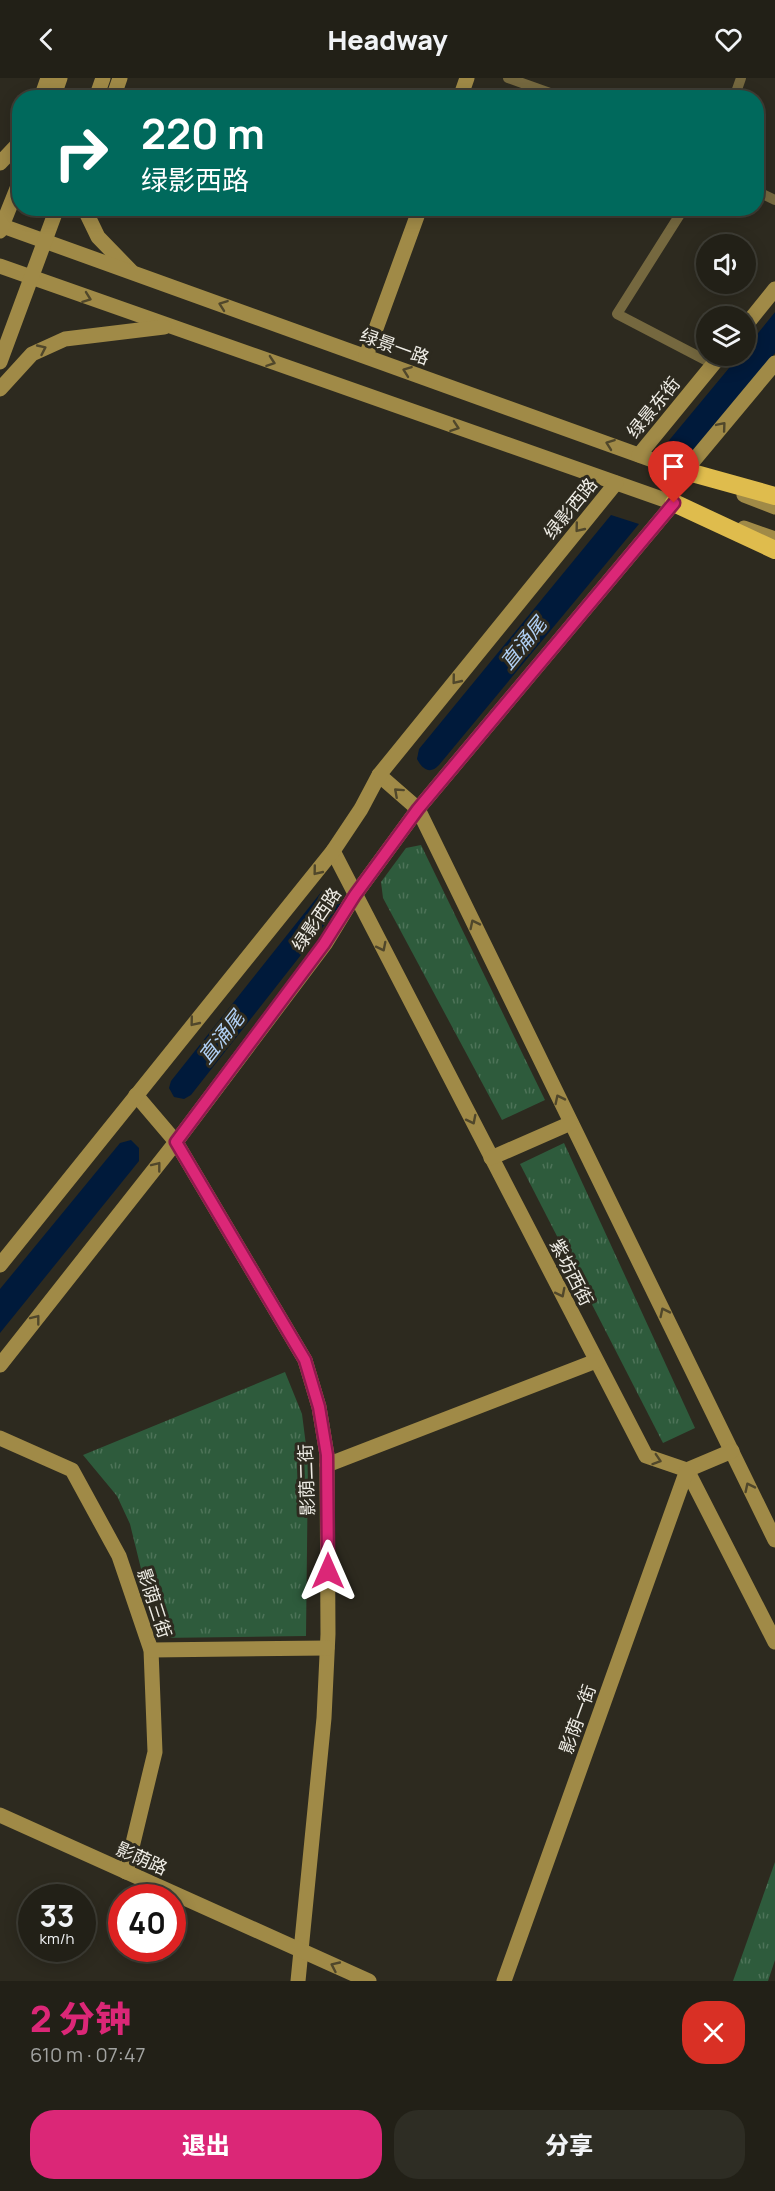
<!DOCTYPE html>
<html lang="zh">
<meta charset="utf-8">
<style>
:root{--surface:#222017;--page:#2e2d24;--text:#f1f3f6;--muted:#a2a3a1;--line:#3f3e36;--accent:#db2777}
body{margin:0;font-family:Manrope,"Noto Sans SC",sans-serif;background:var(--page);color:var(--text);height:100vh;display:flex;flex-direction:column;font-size:22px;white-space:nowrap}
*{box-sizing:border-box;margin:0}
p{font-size:20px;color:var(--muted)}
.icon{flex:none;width:33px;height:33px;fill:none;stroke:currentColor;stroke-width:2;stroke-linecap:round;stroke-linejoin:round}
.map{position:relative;height:1903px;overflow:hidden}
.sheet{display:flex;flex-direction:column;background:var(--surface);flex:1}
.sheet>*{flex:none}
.guide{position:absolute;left:12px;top:12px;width:752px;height:126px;border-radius:24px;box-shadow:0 3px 15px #0003,0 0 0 2px var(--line);background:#00695c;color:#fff;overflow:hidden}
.fabs{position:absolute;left:696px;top:156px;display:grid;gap:12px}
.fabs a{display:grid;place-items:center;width:60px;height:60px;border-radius:50%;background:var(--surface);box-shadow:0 3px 15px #0003,0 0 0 2px var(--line);font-size:30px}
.speed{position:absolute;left:18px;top:1806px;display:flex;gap:12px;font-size:30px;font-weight:700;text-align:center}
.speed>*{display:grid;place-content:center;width:78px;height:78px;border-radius:50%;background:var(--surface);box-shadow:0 3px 15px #0003,0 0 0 2px var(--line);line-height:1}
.speed small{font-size:15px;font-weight:400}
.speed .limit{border:9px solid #d22;background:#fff;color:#111}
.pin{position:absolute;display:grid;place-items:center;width:51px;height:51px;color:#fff;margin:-62px -26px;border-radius:50% 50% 50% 0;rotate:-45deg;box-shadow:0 0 6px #0007}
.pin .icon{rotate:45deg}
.me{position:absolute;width:66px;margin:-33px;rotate:0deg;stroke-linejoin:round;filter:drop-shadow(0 0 4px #0008)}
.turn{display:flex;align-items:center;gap:21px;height:126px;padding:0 30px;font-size:27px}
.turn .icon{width:78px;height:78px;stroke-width:2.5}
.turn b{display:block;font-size:42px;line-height:51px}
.round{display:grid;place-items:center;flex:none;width:63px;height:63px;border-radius:24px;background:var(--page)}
.summary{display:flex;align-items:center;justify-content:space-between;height:102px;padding:0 30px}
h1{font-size:36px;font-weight:800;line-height:45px;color:var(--accent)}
.primary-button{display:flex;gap:12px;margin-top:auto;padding:12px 30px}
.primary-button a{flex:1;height:69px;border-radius:24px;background:var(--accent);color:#fff;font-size:24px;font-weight:800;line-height:69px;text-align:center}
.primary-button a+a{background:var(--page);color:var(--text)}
header{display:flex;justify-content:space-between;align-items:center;height:78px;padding:0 30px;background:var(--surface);font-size:27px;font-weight:800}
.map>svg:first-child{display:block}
.grass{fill:url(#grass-tufts)}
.water{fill:#001a3b}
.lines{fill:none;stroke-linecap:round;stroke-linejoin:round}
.street{stroke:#75683f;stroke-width:10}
.secondary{stroke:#a08a47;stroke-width:15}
.highway{stroke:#dfbc4d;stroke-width:18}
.oneway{stroke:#50472b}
.route-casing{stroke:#8e194d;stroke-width:15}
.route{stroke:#db2777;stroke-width:10}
.labels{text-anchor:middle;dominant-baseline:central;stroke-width:6;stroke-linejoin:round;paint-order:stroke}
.street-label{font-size:18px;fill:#efede6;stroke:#2d2a1f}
.water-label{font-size:20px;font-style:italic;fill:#b1d1f6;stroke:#2d2a1f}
</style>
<header><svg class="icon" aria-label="back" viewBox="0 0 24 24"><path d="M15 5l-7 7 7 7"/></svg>Headway<svg class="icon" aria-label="heart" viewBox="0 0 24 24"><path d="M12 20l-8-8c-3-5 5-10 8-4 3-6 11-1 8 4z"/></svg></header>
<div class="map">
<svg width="775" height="1903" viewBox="0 0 775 1903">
<defs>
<pattern id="grass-tufts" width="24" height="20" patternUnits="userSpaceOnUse" patternTransform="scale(1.5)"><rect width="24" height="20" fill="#2e5b3c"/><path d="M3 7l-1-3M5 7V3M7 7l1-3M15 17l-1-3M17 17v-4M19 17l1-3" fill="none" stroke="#4d7358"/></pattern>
</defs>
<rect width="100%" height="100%" fill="#2d2a1f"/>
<g class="grass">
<polygon points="421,767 545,1022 502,1042 383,820 381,804 406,770"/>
<polygon points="564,1065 695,1350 663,1365 520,1086"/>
<polygon points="285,1294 302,1336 308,1383 306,1558 158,1560 130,1446 117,1418 83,1377"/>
<polygon points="775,1784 775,1882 768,1903 733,1903"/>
</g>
<g class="water">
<polygon points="775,234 775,275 691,376 666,366 739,278 746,278 746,270"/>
<path d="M611,437L639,446L439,687C430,697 422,691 417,681L419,671Z"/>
<path d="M322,813C334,813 337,816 341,826L191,1017L184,1021L174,1019L169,1010L171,1003Z"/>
<polygon points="131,1062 139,1070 139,1083 0,1255 0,1211 120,1065"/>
</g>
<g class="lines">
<g class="street">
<polyline points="508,0 564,20"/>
<polyline points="734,20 741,0"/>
<polyline points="756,113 775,122"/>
<polyline points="684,130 617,236 713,286"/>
</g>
<g class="secondary">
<polyline points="41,20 48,0"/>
<polyline points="53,20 60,0"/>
<polyline points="96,20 103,0"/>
<polyline points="113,20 120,0"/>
<polyline points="460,20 467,0"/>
<polyline points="0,85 20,64"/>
<polyline points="84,130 98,159 131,193"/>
<polyline points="0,147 694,397"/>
<polyline points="0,153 20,103"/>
<polyline points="0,188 682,428"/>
<polyline points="746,247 775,211"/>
<polyline points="366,278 420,130"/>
<polyline points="0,284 57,130"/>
<polyline points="0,311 32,276 65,261 164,249"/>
<polyline points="639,377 720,278"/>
<polyline points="685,393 775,285"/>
<polyline points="744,417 775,429"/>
<polyline points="744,450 775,461"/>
<polyline points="379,697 418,731 775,1462"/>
<polyline points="333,773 646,1378 687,1392 775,1564"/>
<polyline points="136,1017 176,1064 305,1282 319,1329 327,1377 328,1556 324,1640 298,1903"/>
<polyline points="491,1080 571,1045"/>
<polyline points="0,1187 333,773 361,731 379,697 616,405"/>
<polyline points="0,1287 176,1064 325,866 355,817 418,731 674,425"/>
<polyline points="0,1360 72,1392 119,1478 151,1572 155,1674 126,1794"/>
<polyline points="327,1387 596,1283"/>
<polyline points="151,1572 327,1570"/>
<polyline points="0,1737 369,1903"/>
<polyline points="504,1903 687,1392 732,1373"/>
</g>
<g class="highway">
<polyline points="685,393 775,418"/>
<polyline points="674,425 775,472"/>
</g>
</g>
<defs><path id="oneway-chevron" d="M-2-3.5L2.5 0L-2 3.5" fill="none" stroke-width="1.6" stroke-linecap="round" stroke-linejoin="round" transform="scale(1.5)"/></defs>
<g class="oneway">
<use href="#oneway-chevron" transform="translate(87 220) rotate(20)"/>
<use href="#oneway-chevron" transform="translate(223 227) rotate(-160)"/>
<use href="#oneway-chevron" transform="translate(42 271) rotate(-25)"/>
<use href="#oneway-chevron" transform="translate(271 284) rotate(19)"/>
<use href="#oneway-chevron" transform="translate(407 293) rotate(-160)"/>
<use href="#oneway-chevron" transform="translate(722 348) rotate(-50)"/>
<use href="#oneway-chevron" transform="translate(455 349) rotate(19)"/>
<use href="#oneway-chevron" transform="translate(610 366) rotate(-160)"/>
<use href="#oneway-chevron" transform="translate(579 450) rotate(129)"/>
<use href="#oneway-chevron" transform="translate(456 602) rotate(129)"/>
<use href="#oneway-chevron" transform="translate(398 714) rotate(-138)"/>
<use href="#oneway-chevron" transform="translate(317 793) rotate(129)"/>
<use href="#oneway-chevron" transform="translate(474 846) rotate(-116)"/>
<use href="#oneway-chevron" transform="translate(382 869) rotate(63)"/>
<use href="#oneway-chevron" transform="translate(194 944) rotate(129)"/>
<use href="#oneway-chevron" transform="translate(559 1021) rotate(-116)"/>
<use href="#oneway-chevron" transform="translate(472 1042) rotate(63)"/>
<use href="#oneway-chevron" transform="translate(157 1088) rotate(-52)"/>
<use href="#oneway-chevron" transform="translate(561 1215) rotate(63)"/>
<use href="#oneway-chevron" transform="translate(664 1234) rotate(-116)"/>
<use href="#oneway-chevron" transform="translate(36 1241) rotate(-52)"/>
<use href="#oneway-chevron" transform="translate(657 1382) rotate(18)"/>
<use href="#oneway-chevron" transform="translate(749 1409) rotate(-116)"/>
<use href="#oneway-chevron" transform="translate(335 1888) rotate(-155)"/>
</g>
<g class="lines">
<defs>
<polyline id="route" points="328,1493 327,1377 319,1329 305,1282 176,1064 324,866 355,817 418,731 674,425"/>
</defs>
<use href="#route" class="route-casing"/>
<use href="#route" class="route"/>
</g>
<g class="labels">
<g class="street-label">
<text transform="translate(395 268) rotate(20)">绿景一路</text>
<text transform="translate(653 329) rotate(-51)">绿景东街</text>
<text transform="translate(570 430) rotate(-51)">绿影西路</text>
<text transform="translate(316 841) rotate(-56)">绿影西路</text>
<text transform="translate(572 1194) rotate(63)">紫坊西街</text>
<text transform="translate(306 1402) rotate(-92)">影荫二街</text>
<text transform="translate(155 1525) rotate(72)">影荫三街</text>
<text transform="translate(577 1641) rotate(-70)">影荫一街</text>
<text transform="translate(142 1780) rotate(24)">影荫路</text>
</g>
<g class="water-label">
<text transform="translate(523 565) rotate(-51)">直涌尾</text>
<text transform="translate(221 959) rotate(-52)">直涌尾</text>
</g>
</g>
</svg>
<div class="fabs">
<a><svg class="icon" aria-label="sound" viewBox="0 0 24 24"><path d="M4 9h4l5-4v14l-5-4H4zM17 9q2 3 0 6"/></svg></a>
<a><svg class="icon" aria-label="layers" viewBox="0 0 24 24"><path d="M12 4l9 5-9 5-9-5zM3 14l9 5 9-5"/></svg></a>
</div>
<div class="speed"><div>33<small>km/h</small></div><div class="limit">40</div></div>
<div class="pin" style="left:674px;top:425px;background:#d93025"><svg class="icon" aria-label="arrive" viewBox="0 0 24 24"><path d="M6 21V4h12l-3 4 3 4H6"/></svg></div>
<svg class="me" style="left:328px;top:1493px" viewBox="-20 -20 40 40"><path d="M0-17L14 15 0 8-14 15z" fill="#db2777" stroke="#fff" stroke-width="4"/></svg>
<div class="guide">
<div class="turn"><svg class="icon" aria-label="right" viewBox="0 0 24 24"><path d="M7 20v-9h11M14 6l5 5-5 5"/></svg><div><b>220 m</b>绿影西路</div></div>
</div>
</div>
<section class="sheet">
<div class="summary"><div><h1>2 分钟</h1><p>610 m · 07:47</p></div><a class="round" style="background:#d93025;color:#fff"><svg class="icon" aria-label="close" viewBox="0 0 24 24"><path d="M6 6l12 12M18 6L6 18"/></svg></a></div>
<div class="primary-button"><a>退出</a><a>分享</a></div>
</section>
